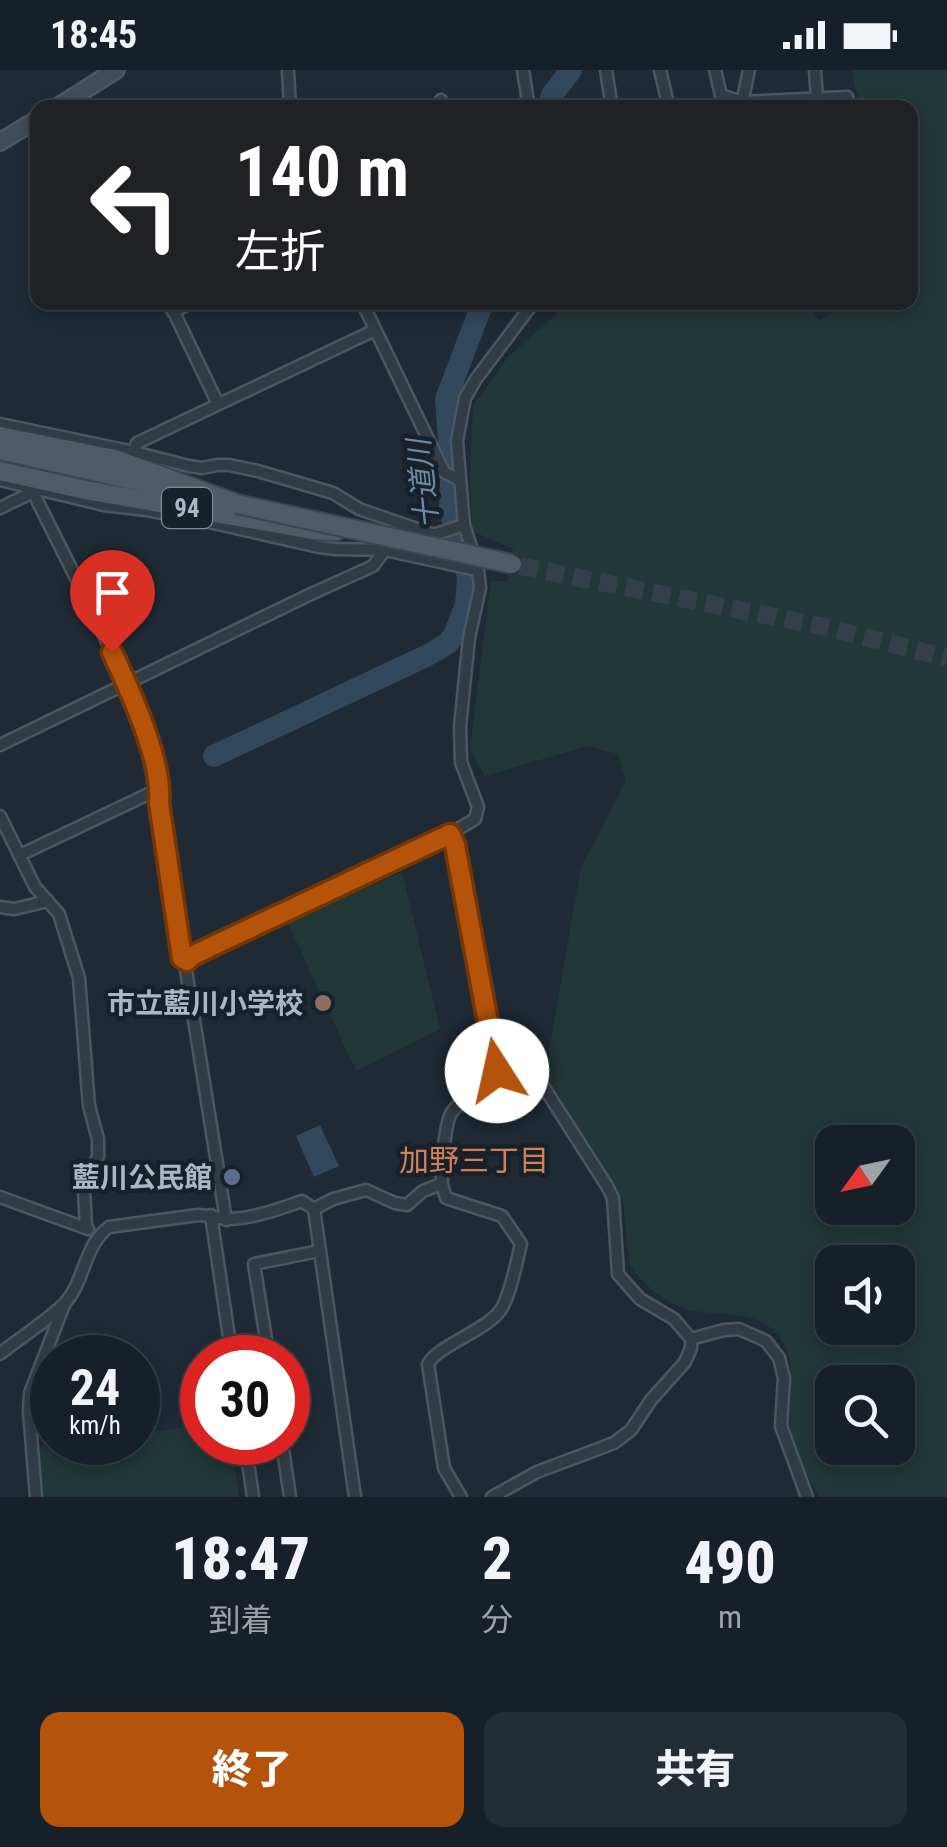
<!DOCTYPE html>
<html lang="ja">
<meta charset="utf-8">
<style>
:root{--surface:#172028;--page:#242d34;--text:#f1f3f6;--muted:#9ea3a8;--line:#363e45;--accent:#b45309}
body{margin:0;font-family:"Roboto Condensed","Noto Sans JP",sans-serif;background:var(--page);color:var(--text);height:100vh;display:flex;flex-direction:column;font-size:38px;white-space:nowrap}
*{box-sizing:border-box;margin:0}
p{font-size:32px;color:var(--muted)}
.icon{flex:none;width:55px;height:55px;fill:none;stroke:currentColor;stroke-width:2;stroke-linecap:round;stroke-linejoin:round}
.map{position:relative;height:1427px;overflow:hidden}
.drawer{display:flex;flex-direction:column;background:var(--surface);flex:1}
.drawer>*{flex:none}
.hud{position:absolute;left:30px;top:30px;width:888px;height:210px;border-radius:20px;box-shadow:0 5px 15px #0003,0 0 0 2px var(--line);background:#202124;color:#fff;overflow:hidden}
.needle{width:65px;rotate:237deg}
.fabs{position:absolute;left:815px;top:1055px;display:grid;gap:20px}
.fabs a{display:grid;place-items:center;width:100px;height:100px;border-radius:20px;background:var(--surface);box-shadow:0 5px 15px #0003,0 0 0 2px var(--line);font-size:50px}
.speed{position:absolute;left:30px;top:1265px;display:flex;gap:20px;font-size:50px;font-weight:700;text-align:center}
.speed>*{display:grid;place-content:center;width:130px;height:130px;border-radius:50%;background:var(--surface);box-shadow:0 5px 15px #0003,0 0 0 2px var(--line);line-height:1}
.speed small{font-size:25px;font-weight:400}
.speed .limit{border:15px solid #d22;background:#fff;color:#111}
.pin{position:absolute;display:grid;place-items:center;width:85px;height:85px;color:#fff;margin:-102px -42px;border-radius:50% 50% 50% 0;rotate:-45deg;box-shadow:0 0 10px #0007}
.pin .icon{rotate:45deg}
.me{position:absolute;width:110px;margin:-55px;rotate:350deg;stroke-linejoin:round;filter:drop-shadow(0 0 8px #0008)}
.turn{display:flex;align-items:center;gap:35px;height:210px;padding:0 40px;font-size:45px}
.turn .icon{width:130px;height:130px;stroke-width:2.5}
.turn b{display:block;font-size:70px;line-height:85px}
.eta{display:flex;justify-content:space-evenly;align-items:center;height:170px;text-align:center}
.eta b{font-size:60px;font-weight:800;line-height:70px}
.primary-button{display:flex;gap:20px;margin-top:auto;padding:20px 40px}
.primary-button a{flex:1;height:115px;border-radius:20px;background:var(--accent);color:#fff;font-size:40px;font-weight:800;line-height:115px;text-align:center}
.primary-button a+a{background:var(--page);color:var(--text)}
.status{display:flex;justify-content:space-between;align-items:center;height:70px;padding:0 50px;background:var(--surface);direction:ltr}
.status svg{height:28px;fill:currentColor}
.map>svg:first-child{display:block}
.green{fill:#223737;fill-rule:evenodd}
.water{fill:#32485c}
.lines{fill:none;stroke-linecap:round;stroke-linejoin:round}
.river{stroke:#32485c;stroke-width:22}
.primary-tunnel{stroke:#343f4a;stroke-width:18;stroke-dasharray:18 9;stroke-linecap:butt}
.street-casing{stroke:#4d5761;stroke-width:15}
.secondary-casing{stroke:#4d5761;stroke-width:20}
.primary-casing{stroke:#3c454f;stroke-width:22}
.street{stroke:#323c45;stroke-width:10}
.secondary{stroke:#404c58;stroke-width:15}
.primary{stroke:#505b66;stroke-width:18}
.primary-bridge-casing{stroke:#3c454f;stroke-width:22;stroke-linecap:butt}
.primary-bridge{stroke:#505b66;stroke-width:18}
.route-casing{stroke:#753606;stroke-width:25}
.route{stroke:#b45309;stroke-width:18}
.education-dot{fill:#8d6e63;stroke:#18212a;stroke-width:4}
.service-dot{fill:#5c6f8a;stroke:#18212a;stroke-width:4}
.labels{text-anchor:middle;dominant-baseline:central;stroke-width:9;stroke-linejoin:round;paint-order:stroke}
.shield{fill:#18212a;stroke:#808a95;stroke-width:2.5}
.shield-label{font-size:25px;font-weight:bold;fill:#acb7c3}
.poi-label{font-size:28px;font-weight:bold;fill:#acb7c3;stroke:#18212a;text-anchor:end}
.water-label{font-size:30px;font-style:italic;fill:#6c8ba7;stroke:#18212a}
.neighbourhood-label{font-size:30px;fill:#d18158;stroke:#18212a}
</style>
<div class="status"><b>18:45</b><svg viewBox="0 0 49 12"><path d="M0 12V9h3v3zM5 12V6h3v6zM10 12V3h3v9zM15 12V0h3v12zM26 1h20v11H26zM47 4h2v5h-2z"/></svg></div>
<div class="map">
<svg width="947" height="1427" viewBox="0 0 947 1427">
<rect width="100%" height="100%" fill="#1f2a35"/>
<g class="green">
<path d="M851,0H947V1427H819C811,1411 792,1379 790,1363C786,1337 799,1295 782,1271C761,1238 723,1247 690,1240C668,1236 641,1213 629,1194L623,1130L544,1009L581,797L626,711L618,684L588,676L485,706L470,680L491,511H508L513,479L472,461L470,398L473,335L508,287L569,233H804L819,250L850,233L910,232V38L860,37ZM832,1072H898V1138H832ZM832,1192H898V1258H832ZM832,1312H898V1378H832Z"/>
<polygon points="402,802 440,959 356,1001 288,853"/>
<polygon points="202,1354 202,1372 231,1373 239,1427 43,1427 39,1378 78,1372 138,1372 138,1364"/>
</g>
<polygon class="water" points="320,1055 339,1096 314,1107 296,1066"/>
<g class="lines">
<g class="river">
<polyline points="548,38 552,25 571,0"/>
<polyline points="214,686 426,586 447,574 454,565 466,535 468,507 450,440 451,398 446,329 483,232"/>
</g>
<polyline class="primary-tunnel" points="520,496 830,558 947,588"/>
<defs>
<g id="street">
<polyline points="288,0 290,38"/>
<polyline points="523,0 529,38"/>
<polyline points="606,0 612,38"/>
<polyline points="660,0 669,38"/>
<polyline points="715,0 721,25 742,32 847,27 850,38"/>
<polyline points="815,0 817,29"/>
<polyline points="441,30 444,38"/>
<polyline points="741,38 749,0"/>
<polyline points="169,232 218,334"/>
<polyline points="362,232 444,402 459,410"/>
<polyline points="173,242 192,232"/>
<polyline points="0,354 134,382 189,396 202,398 217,395 229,395 258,401 333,423 359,439 432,464"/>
<polyline points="134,382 137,373 375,260"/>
<polyline points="0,410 104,435 146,440 209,452 319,477 335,479 385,480 472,499 478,498"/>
<path d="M33,417V422C71,500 114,577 143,659C152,683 162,707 159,733L183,888L187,891L186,900L226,1150"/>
<polyline points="0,438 33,422"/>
<polyline points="427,467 464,455"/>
<polyline points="0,675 311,524 373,496 385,480"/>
<polyline points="0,746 35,817 59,844 79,908 89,1036 98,1069 98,1086 84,1119 86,1157"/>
<polyline points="450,764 455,775 499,1011"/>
<polyline points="20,785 161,718"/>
<polyline points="0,837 14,839 48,831"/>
<polyline points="187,891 192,886 450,764 475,749 478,737 461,692 460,657 469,568 480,518 478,498 464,455 457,371 465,328 476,309 534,232"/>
<polyline points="0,1127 88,1159"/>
<polyline points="314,1139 355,1427"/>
<polyline points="314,1139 333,1129 366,1120 395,1133 407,1135 423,1121 441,1114"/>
<polyline points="211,1145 232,1288"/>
<polyline points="691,1269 724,1260 739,1259 766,1271 779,1288 784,1308 781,1356 807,1427"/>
<path d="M0,1284C18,1269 50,1249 65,1233C85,1211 84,1175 109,1157L198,1145C209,1145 219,1149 230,1149C255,1148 279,1139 302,1131L314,1139"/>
<polyline points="269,1288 254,1194 319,1181"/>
<polyline points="245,1372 253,1427"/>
<polyline points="282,1372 290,1427"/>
<polyline points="36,1427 29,1341 30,1323 64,1235"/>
<path d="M461,1427L444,1398L428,1294C439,1274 492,1259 503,1236C512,1218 516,1194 521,1174L502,1146L446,1128C445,1124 442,1116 442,1112C441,1100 445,1051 452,1042C466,1023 513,1001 536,1005L607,1116L613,1128L618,1204L640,1229L674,1249L691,1269V1278L685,1292L651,1330L631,1360L614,1373L537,1402L492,1427"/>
</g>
<g id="secondary">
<polyline points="56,38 116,0"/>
<polyline points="0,72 38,49"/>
</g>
<g id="primary">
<polyline points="0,366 115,389 237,434"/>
<polyline points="0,380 164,417"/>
<polyline points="0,401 85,420 313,460 336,461"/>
</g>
</defs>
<use href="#street" class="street-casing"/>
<use href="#secondary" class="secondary-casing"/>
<use href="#primary" class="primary-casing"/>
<use href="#street" class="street"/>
<use href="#secondary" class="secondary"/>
<use href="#primary" class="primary"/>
<defs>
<polyline id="primary-bridge" points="237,434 512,494"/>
</defs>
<use href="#primary-bridge" class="primary-bridge-casing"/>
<use href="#primary-bridge" class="primary-bridge"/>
</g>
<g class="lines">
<defs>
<path id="route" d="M112,582C130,621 163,691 159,733L182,888L187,891L192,886L223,871L450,764L455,775L497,1001"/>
</defs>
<use href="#route" class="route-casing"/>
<use href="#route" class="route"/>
</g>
<circle class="education-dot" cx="323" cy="933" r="10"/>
<circle class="service-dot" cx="232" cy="1107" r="10"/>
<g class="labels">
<rect class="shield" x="162" y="418" width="50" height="40" rx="8"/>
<g class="shield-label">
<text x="187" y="438">94</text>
</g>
<g class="poi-label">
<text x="303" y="933">市立藍川小学校</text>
<text x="212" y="1107">藍川公民館</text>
</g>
<g class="water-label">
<text transform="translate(423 414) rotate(-96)">十道川</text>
</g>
<g class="neighbourhood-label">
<text x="474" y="1090">加野三丁目</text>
</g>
</g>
</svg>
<div class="fabs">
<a><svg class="needle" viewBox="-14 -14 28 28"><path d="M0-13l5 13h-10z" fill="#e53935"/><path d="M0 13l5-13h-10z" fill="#9ea3a8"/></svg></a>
<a><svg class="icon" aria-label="sound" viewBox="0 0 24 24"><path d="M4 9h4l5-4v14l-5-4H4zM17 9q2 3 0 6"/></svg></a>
<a><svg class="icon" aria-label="search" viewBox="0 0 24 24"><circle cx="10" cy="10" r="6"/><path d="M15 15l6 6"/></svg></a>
</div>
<div class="speed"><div>24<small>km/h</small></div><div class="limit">30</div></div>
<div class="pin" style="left:112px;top:582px;background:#d93025"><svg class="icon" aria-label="arrive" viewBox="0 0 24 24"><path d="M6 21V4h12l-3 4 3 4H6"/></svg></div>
<svg class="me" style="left:497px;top:1001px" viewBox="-20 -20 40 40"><circle r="19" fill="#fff"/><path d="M0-13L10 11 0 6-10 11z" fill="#b45309"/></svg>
<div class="hud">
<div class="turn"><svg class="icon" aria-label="left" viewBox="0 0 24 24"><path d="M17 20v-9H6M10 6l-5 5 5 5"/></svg><div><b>140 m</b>左折</div></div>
</div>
</div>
<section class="drawer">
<div class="eta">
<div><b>18:47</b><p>到着</p></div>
<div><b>2</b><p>分</p></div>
<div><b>490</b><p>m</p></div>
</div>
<div class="primary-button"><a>終了</a><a>共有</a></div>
</section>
